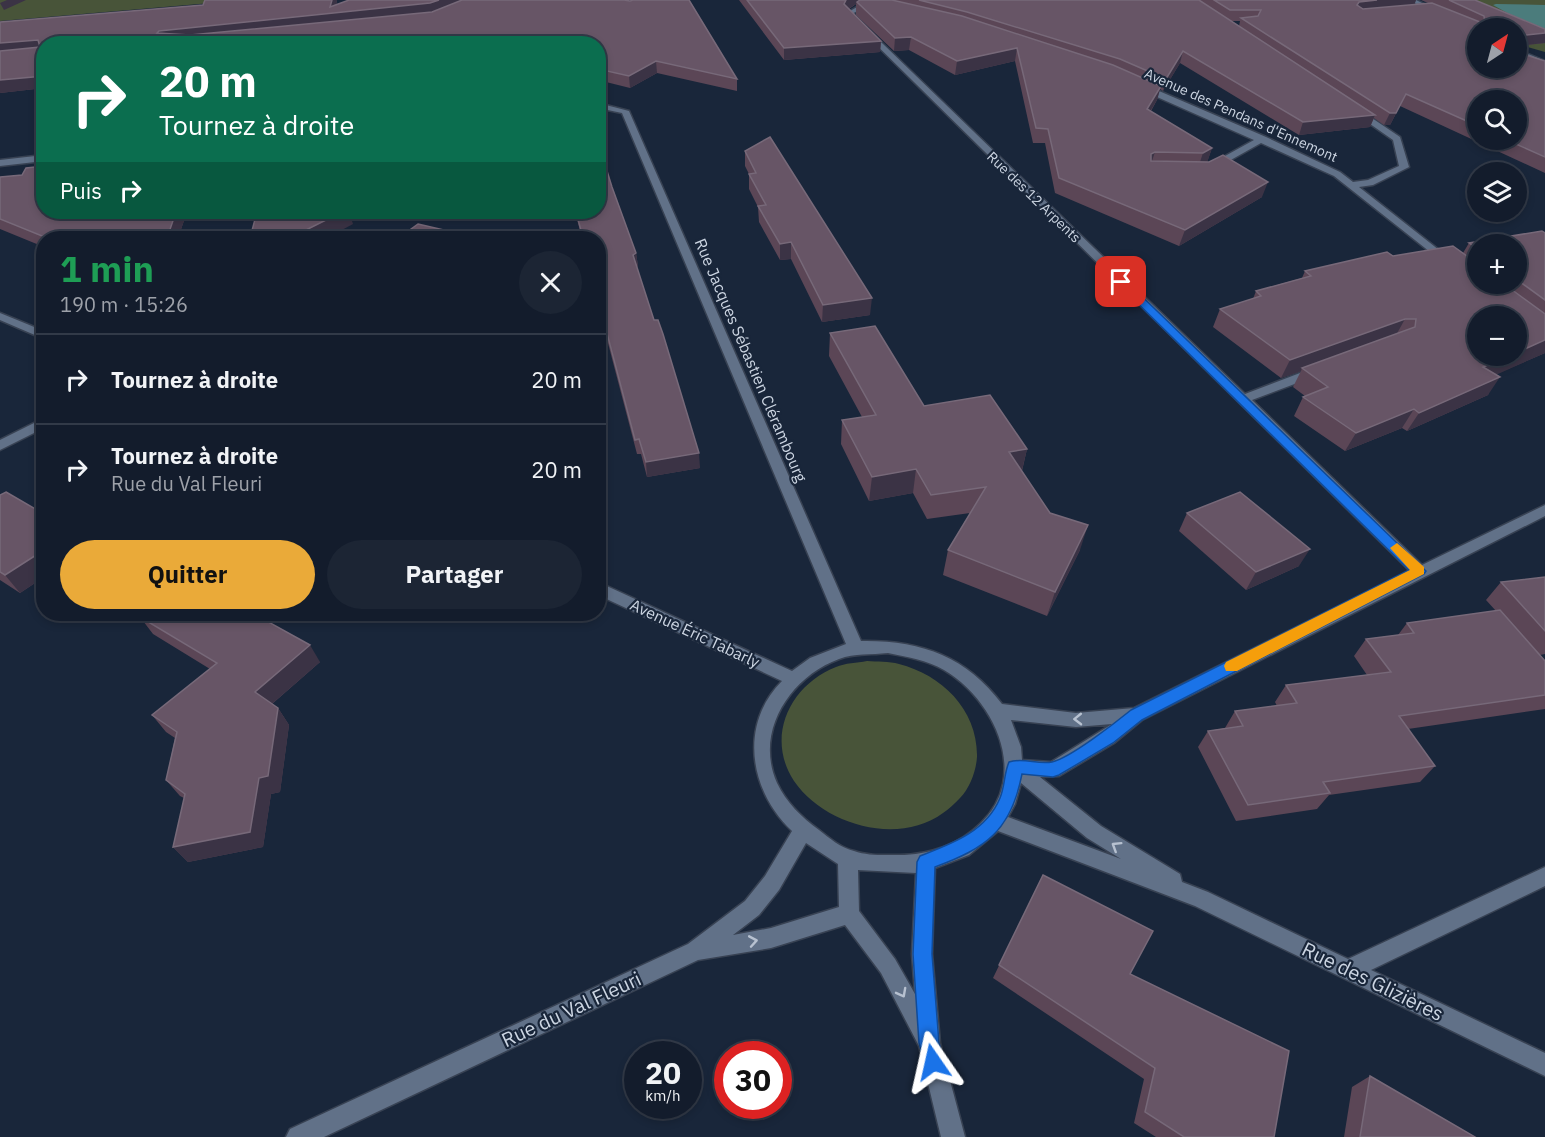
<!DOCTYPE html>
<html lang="fr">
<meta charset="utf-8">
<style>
:root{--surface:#131c2c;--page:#1c2534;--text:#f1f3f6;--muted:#9da1a9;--line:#323a48;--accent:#eaaa39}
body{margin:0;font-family:"IBM Plex Sans",sans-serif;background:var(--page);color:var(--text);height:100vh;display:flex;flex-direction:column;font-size:22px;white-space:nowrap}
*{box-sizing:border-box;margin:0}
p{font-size:20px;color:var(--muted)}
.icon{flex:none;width:33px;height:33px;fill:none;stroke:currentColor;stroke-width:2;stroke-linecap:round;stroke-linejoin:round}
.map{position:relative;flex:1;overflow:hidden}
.side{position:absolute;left:36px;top:231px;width:570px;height:390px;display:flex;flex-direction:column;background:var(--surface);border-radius:24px;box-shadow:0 3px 9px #0003,0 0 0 2px var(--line)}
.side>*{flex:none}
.hud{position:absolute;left:36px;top:36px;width:570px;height:183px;border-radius:24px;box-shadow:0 3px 9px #0003,0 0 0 2px var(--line);background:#0b6e4f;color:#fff;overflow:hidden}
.needle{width:39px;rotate:36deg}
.buttons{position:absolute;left:1467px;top:18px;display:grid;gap:12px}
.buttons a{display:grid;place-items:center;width:60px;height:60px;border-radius:50%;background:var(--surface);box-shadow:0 3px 9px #0003,0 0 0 2px var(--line);font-size:30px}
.speed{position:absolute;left:624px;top:1041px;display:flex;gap:12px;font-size:30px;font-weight:700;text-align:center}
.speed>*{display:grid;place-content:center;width:78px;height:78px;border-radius:50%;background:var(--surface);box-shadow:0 3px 9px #0003,0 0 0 2px var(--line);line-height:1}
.speed small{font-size:15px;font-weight:400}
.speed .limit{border:9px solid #d22;background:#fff;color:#111}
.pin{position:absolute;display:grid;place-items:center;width:51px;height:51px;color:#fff;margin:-26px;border-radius:12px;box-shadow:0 3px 9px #0006}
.me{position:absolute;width:66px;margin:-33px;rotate:349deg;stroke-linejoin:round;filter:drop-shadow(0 0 4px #0008)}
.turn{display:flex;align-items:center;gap:21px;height:126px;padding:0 24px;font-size:27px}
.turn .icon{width:78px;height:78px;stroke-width:2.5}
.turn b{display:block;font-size:42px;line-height:51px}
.then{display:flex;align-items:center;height:57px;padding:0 24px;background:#0003;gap:12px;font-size:22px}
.round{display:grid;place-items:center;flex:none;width:63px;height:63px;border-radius:32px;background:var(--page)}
.overview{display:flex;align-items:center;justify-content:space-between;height:102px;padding:0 24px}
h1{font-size:36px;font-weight:700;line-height:45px;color:#1e9e55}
.action{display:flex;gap:12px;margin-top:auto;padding:12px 24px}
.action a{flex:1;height:69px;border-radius:36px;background:var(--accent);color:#111;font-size:24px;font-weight:700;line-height:69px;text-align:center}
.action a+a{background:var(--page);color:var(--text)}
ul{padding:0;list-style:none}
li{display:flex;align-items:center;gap:18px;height:90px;padding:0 24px;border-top:2px solid var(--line)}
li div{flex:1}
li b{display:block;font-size:22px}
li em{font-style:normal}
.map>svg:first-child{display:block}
.green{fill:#485439}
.water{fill:#4b7c7c}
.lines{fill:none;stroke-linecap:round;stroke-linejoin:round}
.minor-casing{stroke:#384253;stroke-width:3}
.minor{fill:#617188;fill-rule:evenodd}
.wall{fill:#5b4656;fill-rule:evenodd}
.shaded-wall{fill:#3b3345}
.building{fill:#675566;stroke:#776979;stroke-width:1.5}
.oneway{stroke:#b7c1d0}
.route{fill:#1a73e8;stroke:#114b97;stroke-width:1.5}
.slow{fill:#f59e0b}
.labels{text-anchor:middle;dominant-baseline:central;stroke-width:4.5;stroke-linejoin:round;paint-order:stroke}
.far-street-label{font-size:14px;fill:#ccd5e2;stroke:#19263a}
.street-label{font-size:16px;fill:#ccd5e2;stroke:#19263a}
.near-street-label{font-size:20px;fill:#ccd5e2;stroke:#19263a}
</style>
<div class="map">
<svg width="1545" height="1137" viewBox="0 0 1545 1137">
<rect width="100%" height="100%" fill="#19263a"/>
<g class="green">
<polygon points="0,0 246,0 0,21"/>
<polygon points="1450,0 1545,0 1545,52 1517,44 1516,28"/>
<path d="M867,661C877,662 889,661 899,664C942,675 978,710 977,757C976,771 970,788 960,798C955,803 949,809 943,813C898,846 824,825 794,781C765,737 790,685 836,667C845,663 857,663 867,661Z"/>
</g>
<polygon class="water" points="1496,4 1545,5 1545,34 1493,5"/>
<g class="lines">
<defs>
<g id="minor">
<path d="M869,0L871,3L852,14L1245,394L1313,368H1321V374L1252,400L1422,565L1545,505V516L1142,720L1114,743L1059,776L1040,777L1101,826L1180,874L1182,882L1208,892L1348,959L1545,867V886L1371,970L1545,1053V1076L1195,906L998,831L969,855L935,868L932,954L940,1043L965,1137H941L919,1046L881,973L845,925L771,948L698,960L324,1137H286L290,1129L688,944L745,901L765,876L792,831C750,792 738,725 782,681L598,595V582L792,671L810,658L846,644L622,113L598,108V103L629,111L861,641C920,640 966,656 1002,704L1076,713L1134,708L1410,571L845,14ZM888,653C907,657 927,660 944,670C995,700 1030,776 981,823C959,845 929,855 899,855C884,855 868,856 854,851C841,848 829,838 819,830C802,818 786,802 777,783C754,732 790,677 839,659C855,653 871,655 888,653ZM1011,720L1076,727L1112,724L1051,762L1022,760L1021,747ZM1021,783L1087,838L1121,859L1008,817L1015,804ZM806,843L838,864L839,907L771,928L733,935L759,915L779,890ZM858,870L916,873L912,954L915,994L895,959L859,911Z"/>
<polygon points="1408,0 1416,0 1440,12 1435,13"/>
<polygon points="1516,49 1545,61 1545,66 1516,54"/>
<polygon points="1139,85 1145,85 1266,137 1340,172 1353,182 1368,180 1399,166 1393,140 1353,112 1360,110 1400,137 1409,167 1373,185 1359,187 1453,261 1444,263 1334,176 1261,143 1213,170 1207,170 1207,166 1254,140 1139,89"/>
<polygon points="44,155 44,161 0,166 0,160"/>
<polygon points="0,313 44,331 44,339 0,320"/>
<polygon points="44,418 44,428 0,450 0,440"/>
</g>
</defs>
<use href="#minor" class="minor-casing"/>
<use href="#minor" class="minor"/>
</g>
<g class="wall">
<polygon points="205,0 337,0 336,5 690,1 737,79 737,91 657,73 630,88 598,80 598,44 44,44 44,88 0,93 0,22 203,5"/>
<path d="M739,0H859L858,1L860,0H1416L1414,4L1428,3L1421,0H1475L1545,29V43L1516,46V28L1478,68L1545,61V173L1400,106L1390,125H1384L1374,118L1370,127L1299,135L1180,63L1163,91L1160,89L1157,100L1151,111L1212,148L1207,162L1262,197L1179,246L1055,193L1045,143H1033L1015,61L955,75L909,50L894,51L856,15V4L849,9L881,41L880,52L784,60ZM1231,21H1240L1239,26ZM1478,100L1516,140H1478Z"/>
<polygon points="745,151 870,315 822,322 791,259 780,260 759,222 758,207 749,189 749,174 745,166"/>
<polygon points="22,175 44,212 187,212 178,238 44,238 44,247 0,229 0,177"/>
<polygon points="612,187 636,253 638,266 636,267 700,468 647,477 641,454 637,454 598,305 598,238 582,238 575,212 598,212"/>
<path d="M1545,233V353L1496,374L1488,395L1407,431L1402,428L1345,451L1294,416L1303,397L1305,396L1293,387L1301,371L1281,378L1213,327L1220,309L1253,299L1256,291L1302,278L1305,271L1393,256L1463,253L1469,243ZM1478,244H1516V284H1478Z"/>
<polygon points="830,333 924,406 1027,449 1022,471 1050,513 1080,550 1047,616 943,575 948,550 970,513 927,519 913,493 869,501 841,444 842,420 862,417 829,356"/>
<polygon points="0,495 44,514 44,577 20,593 0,580"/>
<polygon points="1187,513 1299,566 1246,590 1179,531"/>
<polygon points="1545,577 1545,654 1540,655 1545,661 1545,709 1408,729 1435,766 1420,782 1329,795 1317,809 1236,821 1198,747 1208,731 1225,728 1235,711 1277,706 1275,702 1286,685 1367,675 1354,656 1366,639 1398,635 1407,623 1496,611 1486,600 1501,582"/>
<polygon points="140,617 320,662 272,704 278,708 289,725 280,792 271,794 263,847 188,862 173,847 184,798 180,796 166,780 175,738 166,732 152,715 210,669 153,634"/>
<polygon points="1043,875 1130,974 1274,1137 1156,1137 1134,1123 1144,1079 993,978"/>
<polygon points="1370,1076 1475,1137 1344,1137 1352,1087"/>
</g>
<g class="shaded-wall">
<polygon points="7,0 26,0 4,10 0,3"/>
<polygon points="332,0 337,0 335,13 439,0 471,0 432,14 162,44 157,33 159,31 330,7"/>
<polygon points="846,0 859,0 858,3 857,2 856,4 845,11 844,4"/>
<polygon points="1377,0 1416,0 1414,6 1355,13 1357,5 1359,2"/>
<polygon points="1545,33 1545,43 1516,46 1516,36"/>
<polygon points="911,37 909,50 894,51 895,38"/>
<polygon points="38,40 44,51 0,55 0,43"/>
<polygon points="881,41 880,52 784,60 784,48"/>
<polygon points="1017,48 1015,61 955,75 957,61"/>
<polygon points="1183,51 1180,63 1163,91 1166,79"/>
<polygon points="656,61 657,73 630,88 629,76"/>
<polygon points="44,76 44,88 0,93 0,80"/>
<polygon points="1161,86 1157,100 1143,123 1147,109"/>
<polygon points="1406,94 1390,125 1384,125 1390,113"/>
<polygon points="1375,115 1370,127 1299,135 1303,122"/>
<polygon points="1212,148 1207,163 1198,168 1203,153"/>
<polygon points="1155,152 1150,167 1151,154"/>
<polygon points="1268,182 1262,197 1179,246 1185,230"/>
<polygon points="176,212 187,212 178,238 167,238"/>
<polygon points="342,212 349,212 353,224 327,238 290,238"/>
<polygon points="791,242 791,259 780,260 780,244"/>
<polygon points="636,253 638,266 634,269 633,255"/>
<polygon points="872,298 870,315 822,322 823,305"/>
<polygon points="1405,319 1395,337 1302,368 1301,371 1281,378 1290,360"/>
<polygon points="1545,340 1545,353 1471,386 1483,367 1510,356 1516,356 1516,353"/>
<polygon points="1500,377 1488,395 1407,431 1419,413"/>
<polygon points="1414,409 1402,428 1345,451 1356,433"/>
<polygon points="1027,449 1021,474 1009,452"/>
<polygon points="699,453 700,468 647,477 646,462"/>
<polygon points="916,469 913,493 869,501 872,477"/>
<polygon points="1088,525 1080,550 1047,616 1055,592"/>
<polygon points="1310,549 1299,566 1246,590 1256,572"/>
<polygon points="44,550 44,577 20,593 5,575"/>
<polygon points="310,645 320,662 266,709 255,692"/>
<polygon points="278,708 289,725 280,792 271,794 263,847 188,862 173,847 259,778"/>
</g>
<g class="building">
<polygon points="205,0 332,0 330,7 349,0 439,0 430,3 159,31 157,33 190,35 432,12 462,0 624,0 630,1 633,0 689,0 737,79 656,61 629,76 598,69 598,44 44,44 44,76 0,80 0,51 40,47 38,40 0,43 0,22 203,5"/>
<polygon points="747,0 846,0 844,4 881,41 784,48"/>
<polygon points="860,0 892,0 962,16 1113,65 1161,86 1147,109 1212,148 1203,153 1155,152 1151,154 1151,161 1209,162 1223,155 1268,182 1185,230 1059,178 1048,129 1036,128 1017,48 957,61 911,37 895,38 857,2"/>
<polygon points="919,0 1199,0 1375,115 1303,122 1183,51 1166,79 1120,59 967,12"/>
<polygon points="1214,0 1377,0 1359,2 1357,5 1363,9 1432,3 1485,24 1484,16 1449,0 1475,0 1545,29 1545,33 1516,36 1516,28 1478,28 1478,68 1516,68 1516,52 1545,61 1545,157 1507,140 1516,140 1516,100 1478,100 1478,126 1406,94 1396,113 1390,113 1241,18 1258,16 1261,10 1230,10"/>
<polygon points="770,137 872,298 823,305 791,242 780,244 758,206 766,205 749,174 756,173 745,151"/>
<polygon points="598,142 612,187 636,253 633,255 654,320 658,320 663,334 699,453 646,462 639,439 635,440 598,299 598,238 583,238 576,212 598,212"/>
<polygon points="44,166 44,212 176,212 167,238 47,238 0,219 0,177 22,175 26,168"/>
<polygon points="257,212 342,212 290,238 250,238"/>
<polygon points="418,224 453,232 454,238 403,238 403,235"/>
<polygon points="1542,231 1545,233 1545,300 1516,279 1516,244 1478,244 1478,249 1469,243"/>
<polygon points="1453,246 1478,264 1478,284 1504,284 1545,314 1545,340 1516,353 1516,316 1478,316 1478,356 1510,356 1483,367 1500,377 1419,413 1414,409 1356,433 1303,397 1328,387 1302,368 1415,327 1416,319 1405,319 1290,360 1220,309 1261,296 1256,291 1311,276 1305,271 1387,252 1393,256"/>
<polygon points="875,326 924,406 990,395 1027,449 1009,452 1050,513 1088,525 1055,592 948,550 986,487 931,495 916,469 872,477 842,420 876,415 830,333"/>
<polygon points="6,492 44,514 44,550 5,575 0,572 0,495"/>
<polygon points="1240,492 1310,549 1256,572 1187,513"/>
<polygon points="1545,577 1545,631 1501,582"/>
<polygon points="1500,610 1545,661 1545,695 1399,716 1435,766 1323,782 1330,793 1248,805 1208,731 1243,726 1235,711 1297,703 1286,685 1391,672 1366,639 1414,633 1407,623"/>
<polygon points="145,614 254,614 310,645 255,692 278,708 268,776 259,778 250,832 173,847 185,794 166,780 177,732 152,715 217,663 140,617"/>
<polygon points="1043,875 1153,931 1130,974 1289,1051 1274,1137 1184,1137 1145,1112 1155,1068 999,965"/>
<polygon points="1370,1076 1475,1137 1360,1137"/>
</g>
<defs><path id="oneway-chevron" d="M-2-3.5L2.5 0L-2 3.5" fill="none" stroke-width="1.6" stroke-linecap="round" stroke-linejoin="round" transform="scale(1.5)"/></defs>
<g class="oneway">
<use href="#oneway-chevron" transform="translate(1078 719) rotate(179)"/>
<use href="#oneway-chevron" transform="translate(1116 846) rotate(-148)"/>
<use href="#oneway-chevron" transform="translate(753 941) rotate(-10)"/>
<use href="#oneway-chevron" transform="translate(902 993) rotate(62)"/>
</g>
<path class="route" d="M1118,280H1125L1426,571L1424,574L1142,720L1113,743L1059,775L1053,777L1022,774C1011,831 986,848 935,867L932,954L939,1043L944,1062L941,1069L933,1072L926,1069L919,1043L913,954L917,862L920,856C951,844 986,832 1000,798C1005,786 1004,773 1009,762C1023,757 1038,765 1052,762C1070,758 1115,723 1131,710L1409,570L1118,284Z"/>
<polygon class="slow" points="1397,543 1424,567 1424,574 1237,671 1226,671 1224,666 1226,662 1410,570 1390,548"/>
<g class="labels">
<g class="far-street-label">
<text transform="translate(1241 115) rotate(24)">Avenue des Pendans d'Ennemont</text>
<text transform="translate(1034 197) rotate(44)">Rue des 12 Arpents</text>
</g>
<g class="street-label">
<text transform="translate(751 360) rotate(67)">Rue Jacques Sébastien Clérambourg</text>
<text transform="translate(695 633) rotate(25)">Avenue Éric Tabarly</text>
</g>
<g class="near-street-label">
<text transform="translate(1373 981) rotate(26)">Rue des Glizières</text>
<text transform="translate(571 1009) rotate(-25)">Rue du Val Fleuri</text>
</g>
</g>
</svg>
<div class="buttons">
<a><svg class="needle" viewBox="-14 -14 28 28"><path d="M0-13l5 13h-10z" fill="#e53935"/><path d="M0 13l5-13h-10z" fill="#9da1a9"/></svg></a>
<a><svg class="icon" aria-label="search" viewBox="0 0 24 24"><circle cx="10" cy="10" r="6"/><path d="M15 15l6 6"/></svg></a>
<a><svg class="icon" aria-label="layers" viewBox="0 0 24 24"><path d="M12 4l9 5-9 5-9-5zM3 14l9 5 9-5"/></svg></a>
<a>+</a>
<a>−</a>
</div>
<div class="speed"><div>20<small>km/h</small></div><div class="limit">30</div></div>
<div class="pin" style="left:1121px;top:282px;background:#d93025"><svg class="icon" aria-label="arrive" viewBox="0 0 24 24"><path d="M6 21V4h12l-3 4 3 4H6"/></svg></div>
<svg class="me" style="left:933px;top:1062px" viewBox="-20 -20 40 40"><path d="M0-17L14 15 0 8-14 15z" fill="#1a73e8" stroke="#fff" stroke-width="4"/></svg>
<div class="hud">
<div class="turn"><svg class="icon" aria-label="right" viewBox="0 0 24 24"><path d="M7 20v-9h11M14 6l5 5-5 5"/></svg><div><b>20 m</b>Tournez à droite</div></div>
<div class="then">Puis<svg class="icon" aria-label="right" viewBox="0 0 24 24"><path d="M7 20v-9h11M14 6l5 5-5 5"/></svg></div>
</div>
<section class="side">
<div class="overview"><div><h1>1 min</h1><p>190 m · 15:26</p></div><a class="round"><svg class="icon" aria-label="close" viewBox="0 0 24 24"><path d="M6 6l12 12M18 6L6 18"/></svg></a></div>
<ul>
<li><svg class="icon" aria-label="right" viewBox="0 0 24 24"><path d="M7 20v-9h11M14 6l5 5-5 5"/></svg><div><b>Tournez à droite</b></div><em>20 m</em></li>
<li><svg class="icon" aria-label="right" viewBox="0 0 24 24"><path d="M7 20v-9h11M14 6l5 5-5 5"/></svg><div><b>Tournez à droite</b><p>Rue du Val Fleuri</p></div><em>20 m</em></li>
</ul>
<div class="action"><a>Quitter</a><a>Partager</a></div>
</section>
</div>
